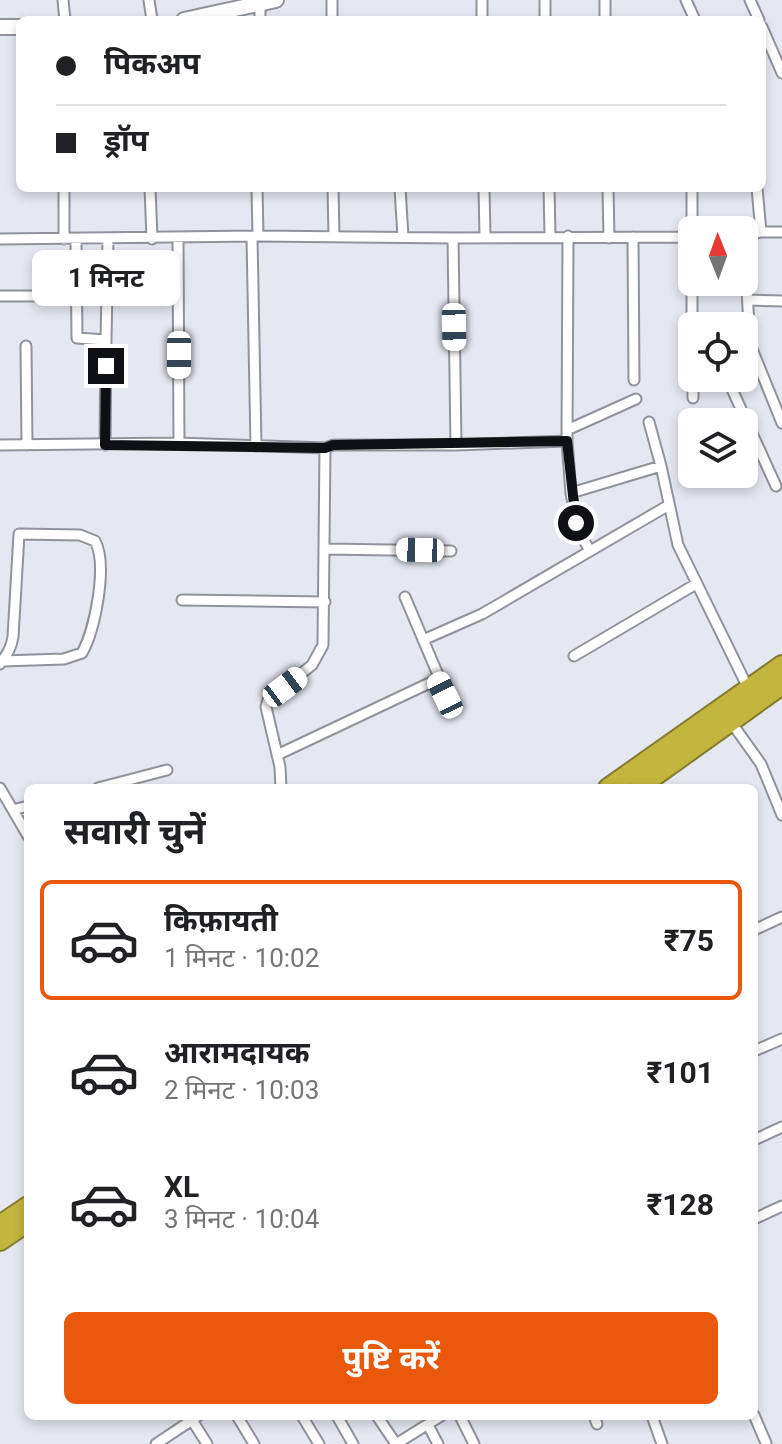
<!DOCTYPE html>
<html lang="hi">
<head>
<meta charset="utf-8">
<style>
  :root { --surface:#fff; --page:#f2f2f2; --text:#202124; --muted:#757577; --line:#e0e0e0; --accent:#ea580c }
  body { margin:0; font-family:Roboto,"Noto Sans Devanagari",sans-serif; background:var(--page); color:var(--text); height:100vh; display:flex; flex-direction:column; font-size:30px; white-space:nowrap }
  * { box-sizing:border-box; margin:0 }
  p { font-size:26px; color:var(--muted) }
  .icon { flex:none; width:44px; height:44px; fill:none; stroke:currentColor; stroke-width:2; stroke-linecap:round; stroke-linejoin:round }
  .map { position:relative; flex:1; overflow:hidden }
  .side { position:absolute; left:24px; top:784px; width:734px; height:636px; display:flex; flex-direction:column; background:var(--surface); border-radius:12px; box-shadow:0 4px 12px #0003 }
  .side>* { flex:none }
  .hud { position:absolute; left:16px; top:16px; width:750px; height:176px; border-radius:12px; box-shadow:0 4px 12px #0003; display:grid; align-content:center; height:176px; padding:0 40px; background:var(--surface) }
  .needle { width:52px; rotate:359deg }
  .buttons { position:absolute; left:678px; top:216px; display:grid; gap:16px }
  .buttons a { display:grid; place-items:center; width:80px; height:80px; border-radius:12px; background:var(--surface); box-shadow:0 4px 12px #0003; font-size:40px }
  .end { position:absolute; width:36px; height:36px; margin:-18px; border:10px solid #0f1013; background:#fff; box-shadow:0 0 0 4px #fff }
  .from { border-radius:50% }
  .bubble { position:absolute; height:56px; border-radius:12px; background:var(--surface); box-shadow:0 4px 12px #0003; font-size:26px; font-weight:700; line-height:56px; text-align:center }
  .car { position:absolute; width:24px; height:48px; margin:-24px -12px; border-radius:10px; box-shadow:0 0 6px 2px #0007; background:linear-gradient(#fff 24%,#345 0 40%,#fff 0 76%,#345 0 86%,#fff 0) }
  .hud b { display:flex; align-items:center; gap:28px; height:76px; font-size:30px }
  .hud b+b { border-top:2px solid var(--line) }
  .hud i { width:20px; height:20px; background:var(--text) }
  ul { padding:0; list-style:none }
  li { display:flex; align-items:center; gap:24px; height:120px; margin:0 16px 12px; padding:0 24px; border:4px solid transparent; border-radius:12px }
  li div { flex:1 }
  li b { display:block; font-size:30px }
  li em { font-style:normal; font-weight:700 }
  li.on { border-color:var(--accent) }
  li>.icon { width:72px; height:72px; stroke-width:1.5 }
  h2 { padding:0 40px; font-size:36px; line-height:96px }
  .cta { display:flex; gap:16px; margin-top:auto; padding:16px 40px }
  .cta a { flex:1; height:92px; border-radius:12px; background:var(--accent); color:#fff; font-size:32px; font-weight:700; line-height:92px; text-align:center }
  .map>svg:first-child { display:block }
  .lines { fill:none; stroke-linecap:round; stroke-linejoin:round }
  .street-casing { stroke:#90939b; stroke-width:13 }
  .secondary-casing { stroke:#90939b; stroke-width:18 }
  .highway-casing { stroke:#847c2f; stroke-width:22 }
  .street { stroke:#fff; stroke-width:9 }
  .secondary { stroke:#fff; stroke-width:14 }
  .highway { stroke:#c3b63e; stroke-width:18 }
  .route { stroke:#0f1013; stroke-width:10 }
</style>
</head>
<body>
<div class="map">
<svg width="782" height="1444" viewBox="0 0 782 1444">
  <rect width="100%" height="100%" fill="#e5e8f1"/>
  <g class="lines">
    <defs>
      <path id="street" d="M63,0l2,20
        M149,0l3,20
        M332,0v20
        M482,0v20
        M545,0v20
        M605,0v20
        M686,0l9,20
        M750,0l9,20
        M260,20v-14
        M762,27l20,46
        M64,188v51
        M150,188l2,51
        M257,188l1,48 195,2 3,207 111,-4 4,52 90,-27 17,79 71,145
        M333,188l1,49
        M400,188l3,49
        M484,188l1,48
        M549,188l1,47
        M608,188l1,50
        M692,188v138
        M761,232h21
        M744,236l6,108 32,79
        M745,236l16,-4 -4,-44
        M252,237l4,209
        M633,237l1,143
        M178,238l1,205
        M453,238l239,-1
        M0,239l258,-3
        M76,240l1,98 29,2 2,-101
        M0,296h76
        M748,300l34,1
        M26,346l1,99
        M744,371l13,-6
        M693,378v20
        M731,378v9l45,99
        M649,422l12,44
        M567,430l69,-31
        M567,441l1,-205
        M0,445l179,-2 146,5
        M105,445l1,-105
        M571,493l7,37 11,19
        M327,549l124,2
        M405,597l48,113
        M182,600l143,2
        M423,640l59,-26 187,-109
        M574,656l122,-72
        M0,662l2,-1 62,-2 18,-6c13,-23 26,-88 13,-112l-15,-6 -61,-1 -6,103c-2,12 -6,17 -13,27
        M731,722l30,42 21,51
        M277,755l161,-76
        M0,788l28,48
        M98,788l69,-18
        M281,788l-1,-21 -14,-60 2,-7 44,-35 11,-20 2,-197 8,-3h123
        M13,810l15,-4
        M754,930l28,-13
        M754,1051l28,-12
        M754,1140l28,-13
        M754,1219l28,-13
        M754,1415l12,28
        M237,1416l17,28
        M302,1416l17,28
        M337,1416l16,28
        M377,1416l19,28
        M460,1416l14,28
        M594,1416l3,8
        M652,1416l10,28
        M192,1420l15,24
        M428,1425l10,19
        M156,1444l42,-28
        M396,1444l45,-28"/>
      <path id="secondary" d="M184,20l92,-20
        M0,27h20"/>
      <path id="highway" d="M608,788l174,-123
        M638,788l144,-103
        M0,1225l28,-19
        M0,1241l28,-19"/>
    </defs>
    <use href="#street" class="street-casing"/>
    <use href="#secondary" class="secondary-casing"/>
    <use href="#highway" class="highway-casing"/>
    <use href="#street" class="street"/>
    <use href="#secondary" class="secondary"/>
    <use href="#highway" class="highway"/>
  </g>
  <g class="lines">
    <path class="route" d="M106,366l-1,79 220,3 8,-3 234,-4 9,82"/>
  </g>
</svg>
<div class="buttons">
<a><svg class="needle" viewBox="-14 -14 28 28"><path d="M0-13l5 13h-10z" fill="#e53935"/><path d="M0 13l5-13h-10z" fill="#757577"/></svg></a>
<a><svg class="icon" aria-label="locate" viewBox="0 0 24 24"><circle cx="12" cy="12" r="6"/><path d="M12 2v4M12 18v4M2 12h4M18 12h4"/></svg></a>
<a><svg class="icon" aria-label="layers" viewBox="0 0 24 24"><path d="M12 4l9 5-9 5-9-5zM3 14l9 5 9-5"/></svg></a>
</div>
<i class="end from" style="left:576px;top:523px"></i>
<i class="end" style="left:106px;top:366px"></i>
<div class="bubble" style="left:32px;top:250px;width:148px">1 मिनट</div>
<i class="car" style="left:454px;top:327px;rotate:179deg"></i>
<i class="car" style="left:179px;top:355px;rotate:180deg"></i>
<i class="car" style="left:420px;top:550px;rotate:271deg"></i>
<i class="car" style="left:285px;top:687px;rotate:53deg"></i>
<i class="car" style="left:445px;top:695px;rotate:334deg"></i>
<div class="hud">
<b><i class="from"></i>पिकअप</b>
<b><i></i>ड्रॉप</b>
</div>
<section class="side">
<h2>सवारी चुनें</h2>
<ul>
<li class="on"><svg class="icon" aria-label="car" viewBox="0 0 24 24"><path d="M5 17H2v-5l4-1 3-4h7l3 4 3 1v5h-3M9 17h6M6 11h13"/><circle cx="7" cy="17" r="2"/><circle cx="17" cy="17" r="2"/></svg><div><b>किफ़ायती</b><p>1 मिनट · 10:02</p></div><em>₹75</em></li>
<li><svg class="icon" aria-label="car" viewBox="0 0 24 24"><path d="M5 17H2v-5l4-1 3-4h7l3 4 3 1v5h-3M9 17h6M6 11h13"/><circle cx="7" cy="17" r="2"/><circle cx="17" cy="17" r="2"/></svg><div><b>आरामदायक</b><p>2 मिनट · 10:03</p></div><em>₹101</em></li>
<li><svg class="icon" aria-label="car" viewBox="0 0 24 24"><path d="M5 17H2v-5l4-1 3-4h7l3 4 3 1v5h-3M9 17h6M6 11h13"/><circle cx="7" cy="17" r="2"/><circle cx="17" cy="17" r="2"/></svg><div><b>XL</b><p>3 मिनट · 10:04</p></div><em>₹128</em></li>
</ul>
<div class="cta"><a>पुष्टि करें</a></div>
</section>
</div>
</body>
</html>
